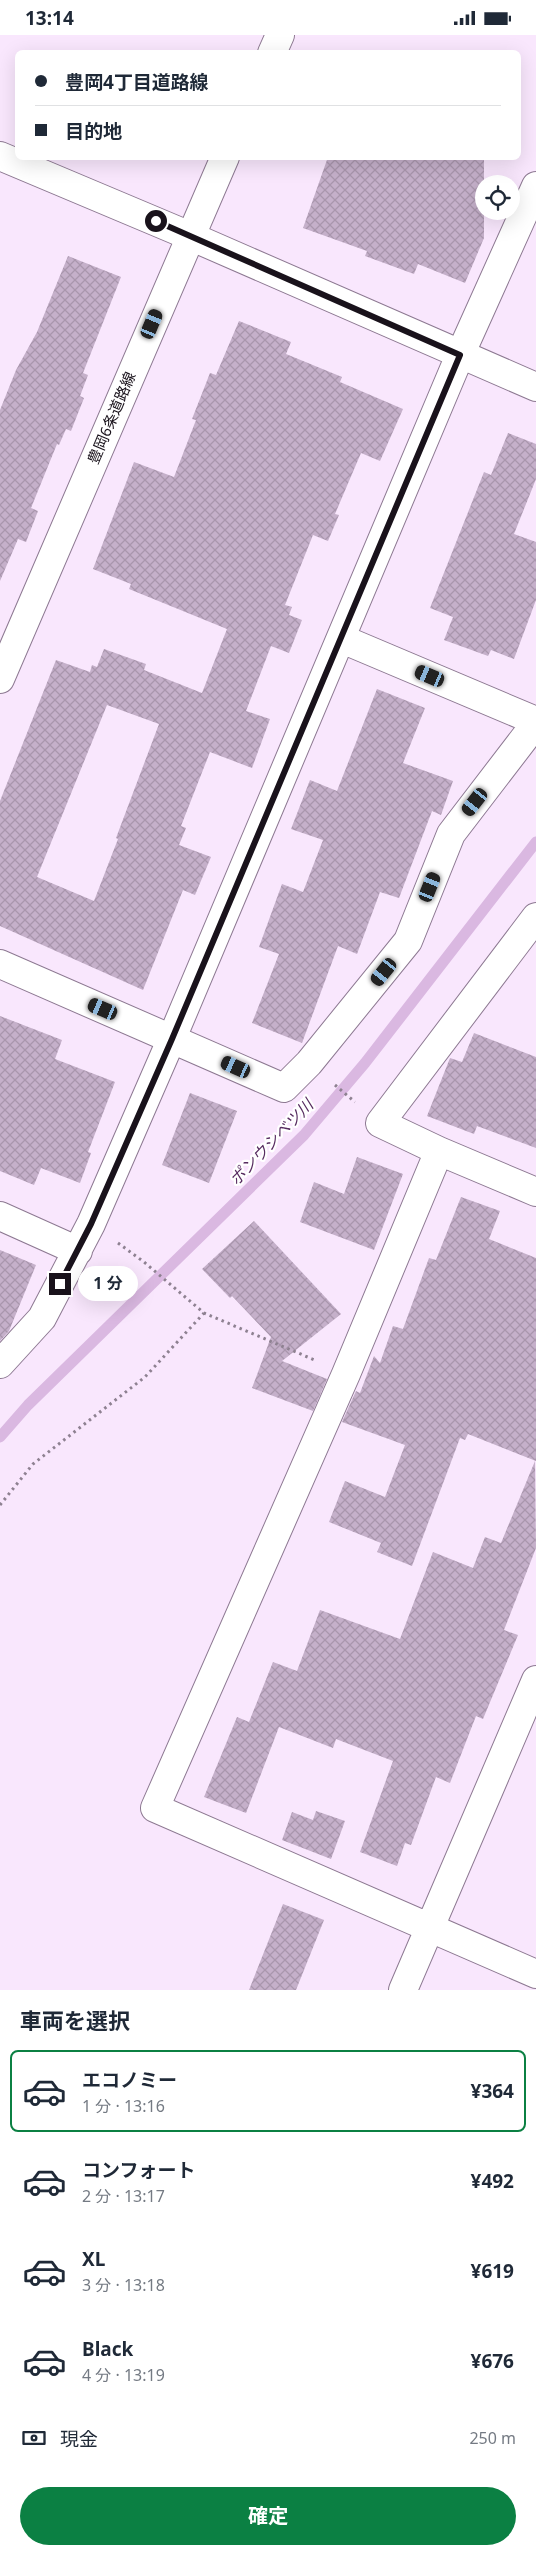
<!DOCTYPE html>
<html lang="ja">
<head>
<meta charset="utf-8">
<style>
  :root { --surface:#fff; --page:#f6f6f7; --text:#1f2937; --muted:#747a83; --line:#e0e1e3; --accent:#0b8043 }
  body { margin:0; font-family:"Noto Sans","Noto Sans JP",sans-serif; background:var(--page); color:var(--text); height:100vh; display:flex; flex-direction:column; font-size:19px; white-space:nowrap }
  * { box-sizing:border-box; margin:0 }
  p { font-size:16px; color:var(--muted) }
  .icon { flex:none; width:28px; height:28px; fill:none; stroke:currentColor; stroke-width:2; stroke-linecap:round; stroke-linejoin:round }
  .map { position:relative; height:1955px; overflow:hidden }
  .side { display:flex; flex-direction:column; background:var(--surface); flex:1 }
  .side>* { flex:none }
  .banner { position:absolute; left:15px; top:15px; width:506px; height:110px; border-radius:8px; box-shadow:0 5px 20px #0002; display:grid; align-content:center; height:110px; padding:0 20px; background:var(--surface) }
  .tools { position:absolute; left:475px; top:140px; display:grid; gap:10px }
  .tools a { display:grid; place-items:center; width:45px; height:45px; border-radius:50%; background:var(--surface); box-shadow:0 5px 20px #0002; font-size:25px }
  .end { position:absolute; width:22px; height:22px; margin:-11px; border:6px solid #19121b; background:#fff; box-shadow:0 0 0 2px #fff }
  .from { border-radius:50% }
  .bubble { position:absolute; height:35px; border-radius:18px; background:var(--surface); box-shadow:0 5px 20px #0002; font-size:16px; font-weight:700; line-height:35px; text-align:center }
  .car { position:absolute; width:15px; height:30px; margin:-15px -8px; border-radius:6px; box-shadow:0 0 4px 1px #0007; background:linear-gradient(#222 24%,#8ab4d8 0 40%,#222 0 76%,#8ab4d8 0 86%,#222 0) }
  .banner b { display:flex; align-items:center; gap:18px; height:48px; font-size:19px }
  .banner b+b { border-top:1px solid var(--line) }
  .banner i { width:12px; height:12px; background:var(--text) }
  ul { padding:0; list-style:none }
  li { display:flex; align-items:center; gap:15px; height:82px; margin:0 10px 8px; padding:0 10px; border:2px solid transparent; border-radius:8px }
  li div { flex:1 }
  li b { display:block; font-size:19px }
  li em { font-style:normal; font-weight:700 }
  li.current { border-color:var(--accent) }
  li>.icon { width:45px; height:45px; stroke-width:1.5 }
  h2 { padding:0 20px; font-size:22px; line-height:60px }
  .pay { display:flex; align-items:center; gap:12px; height:55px; padding:0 20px; font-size:19px }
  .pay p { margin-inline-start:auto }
  .cta { display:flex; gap:10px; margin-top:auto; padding:10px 20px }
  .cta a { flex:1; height:58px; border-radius:30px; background:var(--accent); color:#fff; font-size:20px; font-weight:700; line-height:58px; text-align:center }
  .status { display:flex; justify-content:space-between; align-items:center; height:35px; padding:0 25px; background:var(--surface); direction:ltr }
  .status svg { height:14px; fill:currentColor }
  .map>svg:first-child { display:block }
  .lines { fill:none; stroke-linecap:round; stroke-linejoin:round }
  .stream { stroke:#dab8e1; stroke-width:11 }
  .building { fill:url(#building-cross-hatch); fill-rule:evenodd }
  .street-casing { stroke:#8d7992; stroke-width:30 }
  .secondary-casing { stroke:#8d7992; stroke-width:30 }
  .path { stroke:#8e8191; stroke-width:3; stroke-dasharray:2.5 4; stroke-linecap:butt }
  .street { stroke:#fff; stroke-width:28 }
  .secondary { stroke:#fff; stroke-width:28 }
  .route { stroke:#19121b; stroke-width:6 }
  .labels { text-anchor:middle; stroke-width:4.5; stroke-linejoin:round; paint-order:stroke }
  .street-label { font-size:15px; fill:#19121b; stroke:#fff }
  .water-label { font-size:16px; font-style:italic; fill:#572c60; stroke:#fff }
</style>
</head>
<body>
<div class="status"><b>13:14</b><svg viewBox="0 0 49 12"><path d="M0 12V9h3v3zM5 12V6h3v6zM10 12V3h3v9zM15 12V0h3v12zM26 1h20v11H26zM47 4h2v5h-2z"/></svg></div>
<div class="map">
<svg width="536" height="1955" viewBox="0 0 536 1955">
  <defs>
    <pattern id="building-cross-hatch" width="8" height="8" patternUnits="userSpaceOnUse" patternTransform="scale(1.25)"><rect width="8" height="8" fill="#c5b0ca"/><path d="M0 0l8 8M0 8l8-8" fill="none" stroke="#a996ad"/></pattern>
  </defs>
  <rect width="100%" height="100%" fill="#f9e7fd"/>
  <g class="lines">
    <path class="stream" d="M0,1402l28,-32 276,-270 61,-72 171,-221"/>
  </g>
  <path class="building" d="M328,122h156v81l-19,45 -47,-19 -4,10 -49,-18 2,-5 -64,-23z
    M68,221l53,21 -38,96 5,2 -8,21 4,2 -13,33 -5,-2 -7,16 -2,-1 -26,64 7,3 -12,31 -8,-3 -18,42v-171l16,-40 21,-38z
    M239,286l52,21 -5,12 56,23 -2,5 63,27 -23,52 -19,-8 -26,61 4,1 -11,26 -15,-6 -28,70 7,2 -3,8 13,5 -13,33 -18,-7 -25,65 24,8 -18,49 -42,-16 -29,74 5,2 -7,17 32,12 -16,38 -12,-5 -40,100 -143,-64v-125l56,-141 34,12 2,-7 5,2 7,-18 42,15 -2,6 58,23 25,-64 -98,-40 2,-5 -38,-15 41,-107 40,15 22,-57 -4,-1 18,-46 6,2zM107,670l52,19 -43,114 2,1 -24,62 -57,-24z
    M508,398l28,11v35l-22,55 22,8v58l-22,59 -23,-9 -3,6 -44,-16 9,-23 -23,-9 54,-136 7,3z
    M377,654l48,19 -22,55 50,18 -12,34 -9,-4 -33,87 -19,-6 -23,62 -19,-8 -36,97 -50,-20 27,-69 -20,-7 23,-63 21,8 20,-52 -32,-11 19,-49 27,11z
    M0,981l62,24 -7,19 60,23 -27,70 3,1 -11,30 -39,-15 -7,17 -34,-14z
    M474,998l62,24v91l-59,-22 -3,8 -47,-18 23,-58 12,4z
    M190,1058l47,18 -28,72 -47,-18z
    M357,1122l46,17 -29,76 -74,-28 14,-40 30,12z
    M461,1162l39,14 -11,28 47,19v203l-68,-27 -3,6 -5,-2 -48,128 -35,-14 4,-9 -52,-21 16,-41 40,16 20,-52 -63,-23 14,-31 4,2 14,-37 6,7 13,-37 10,3 26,-71 7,2z
    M254,1186l87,93 -59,47 45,18 -14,32 -61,-23 19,-51 -39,-41 -2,2 -28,-29z
    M0,1215l36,15 -27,66 -9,10z
    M535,1426l1,87 -32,82 14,5 -35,84 -7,-3 -26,67 -14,-6 -25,68 -6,-2 -8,23 -37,-14 33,-91 -57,-22 -3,9 -54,-21 -33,86 -42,-16 33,-80 12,5 24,-60 24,9 23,-61 80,29 33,-87 40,16 12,-31 16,6z
    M316,1776l29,10 -14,38 -49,-19 10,-28 21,8z
    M283,1869l41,16 -28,70h-47z"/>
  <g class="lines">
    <defs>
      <path id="street" d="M272,18l8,-18
        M342,604l194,82
        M0,644l225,-522
        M536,882l-156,206 59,28 97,41
        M0,929l284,124 25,-25 99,-122 43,-107 85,-111
        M439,1116l-93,223 -191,434 381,166
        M0,1181l78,35
        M0,1329l42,-46 49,-94 81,-186 288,-683 76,-169
        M403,1955l133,-310"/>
      <path id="secondary" d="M0,121l190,80 346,151"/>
    </defs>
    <use href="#street" class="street-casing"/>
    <use href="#secondary" class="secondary-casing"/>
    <path class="path" d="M335,1050l20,17
      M118,1208l26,19 60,51 113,48
      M0,1470l33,-41 112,-87 59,-64"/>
    <use href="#street" class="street"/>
    <use href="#secondary" class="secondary"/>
  </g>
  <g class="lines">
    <path class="route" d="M60,1249l31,-60 81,-185 288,-684 -304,-134"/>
  </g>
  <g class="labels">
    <g class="street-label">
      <text transform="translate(112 383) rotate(-67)" y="5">豊岡6条道路線</text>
    </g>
    <g class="water-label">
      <text transform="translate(271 1107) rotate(-46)" y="6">ポンウシベツ川</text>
    </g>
  </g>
</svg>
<div class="tools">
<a><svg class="icon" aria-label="locate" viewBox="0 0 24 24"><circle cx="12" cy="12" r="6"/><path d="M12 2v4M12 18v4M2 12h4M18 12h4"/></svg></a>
</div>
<i class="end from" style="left:156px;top:186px"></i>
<i class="end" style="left:60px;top:1249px"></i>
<div class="bubble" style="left:78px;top:1231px;width:60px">1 分</div>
<i class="car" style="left:152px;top:289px;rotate:23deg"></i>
<i class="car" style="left:430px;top:641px;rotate:293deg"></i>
<i class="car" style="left:475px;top:767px;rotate:218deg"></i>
<i class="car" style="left:430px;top:852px;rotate:22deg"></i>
<i class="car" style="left:384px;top:937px;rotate:219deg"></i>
<i class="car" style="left:103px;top:974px;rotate:293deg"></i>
<i class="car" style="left:236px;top:1032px;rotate:294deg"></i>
<div class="banner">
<b><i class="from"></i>豊岡4丁目道路線</b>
<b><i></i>目的地</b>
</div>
</div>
<section class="side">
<h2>車両を選択</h2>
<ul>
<li class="current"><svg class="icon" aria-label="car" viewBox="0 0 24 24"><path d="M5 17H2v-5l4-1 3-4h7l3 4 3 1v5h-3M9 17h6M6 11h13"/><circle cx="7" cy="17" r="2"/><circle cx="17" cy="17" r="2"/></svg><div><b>エコノミー</b><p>1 分 · 13:16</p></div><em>¥364</em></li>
<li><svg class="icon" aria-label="car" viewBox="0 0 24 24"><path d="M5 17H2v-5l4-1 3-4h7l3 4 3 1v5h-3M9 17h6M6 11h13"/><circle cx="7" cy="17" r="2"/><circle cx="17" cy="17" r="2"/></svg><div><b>コンフォート</b><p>2 分 · 13:17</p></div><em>¥492</em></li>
<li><svg class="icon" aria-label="car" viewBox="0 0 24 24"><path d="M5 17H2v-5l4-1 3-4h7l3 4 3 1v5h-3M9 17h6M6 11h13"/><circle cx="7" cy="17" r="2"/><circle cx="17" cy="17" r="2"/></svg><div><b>XL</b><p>3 分 · 13:18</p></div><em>¥619</em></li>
<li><svg class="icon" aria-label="car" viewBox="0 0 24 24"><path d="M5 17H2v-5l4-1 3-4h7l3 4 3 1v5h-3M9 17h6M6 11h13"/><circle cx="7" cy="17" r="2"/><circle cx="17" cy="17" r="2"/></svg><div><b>Black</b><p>4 分 · 13:19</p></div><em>¥676</em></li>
</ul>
<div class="pay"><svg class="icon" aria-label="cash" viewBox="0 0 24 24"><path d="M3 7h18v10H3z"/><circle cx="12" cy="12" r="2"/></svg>現金<p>250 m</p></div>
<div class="cta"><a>確定</a></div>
</section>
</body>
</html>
